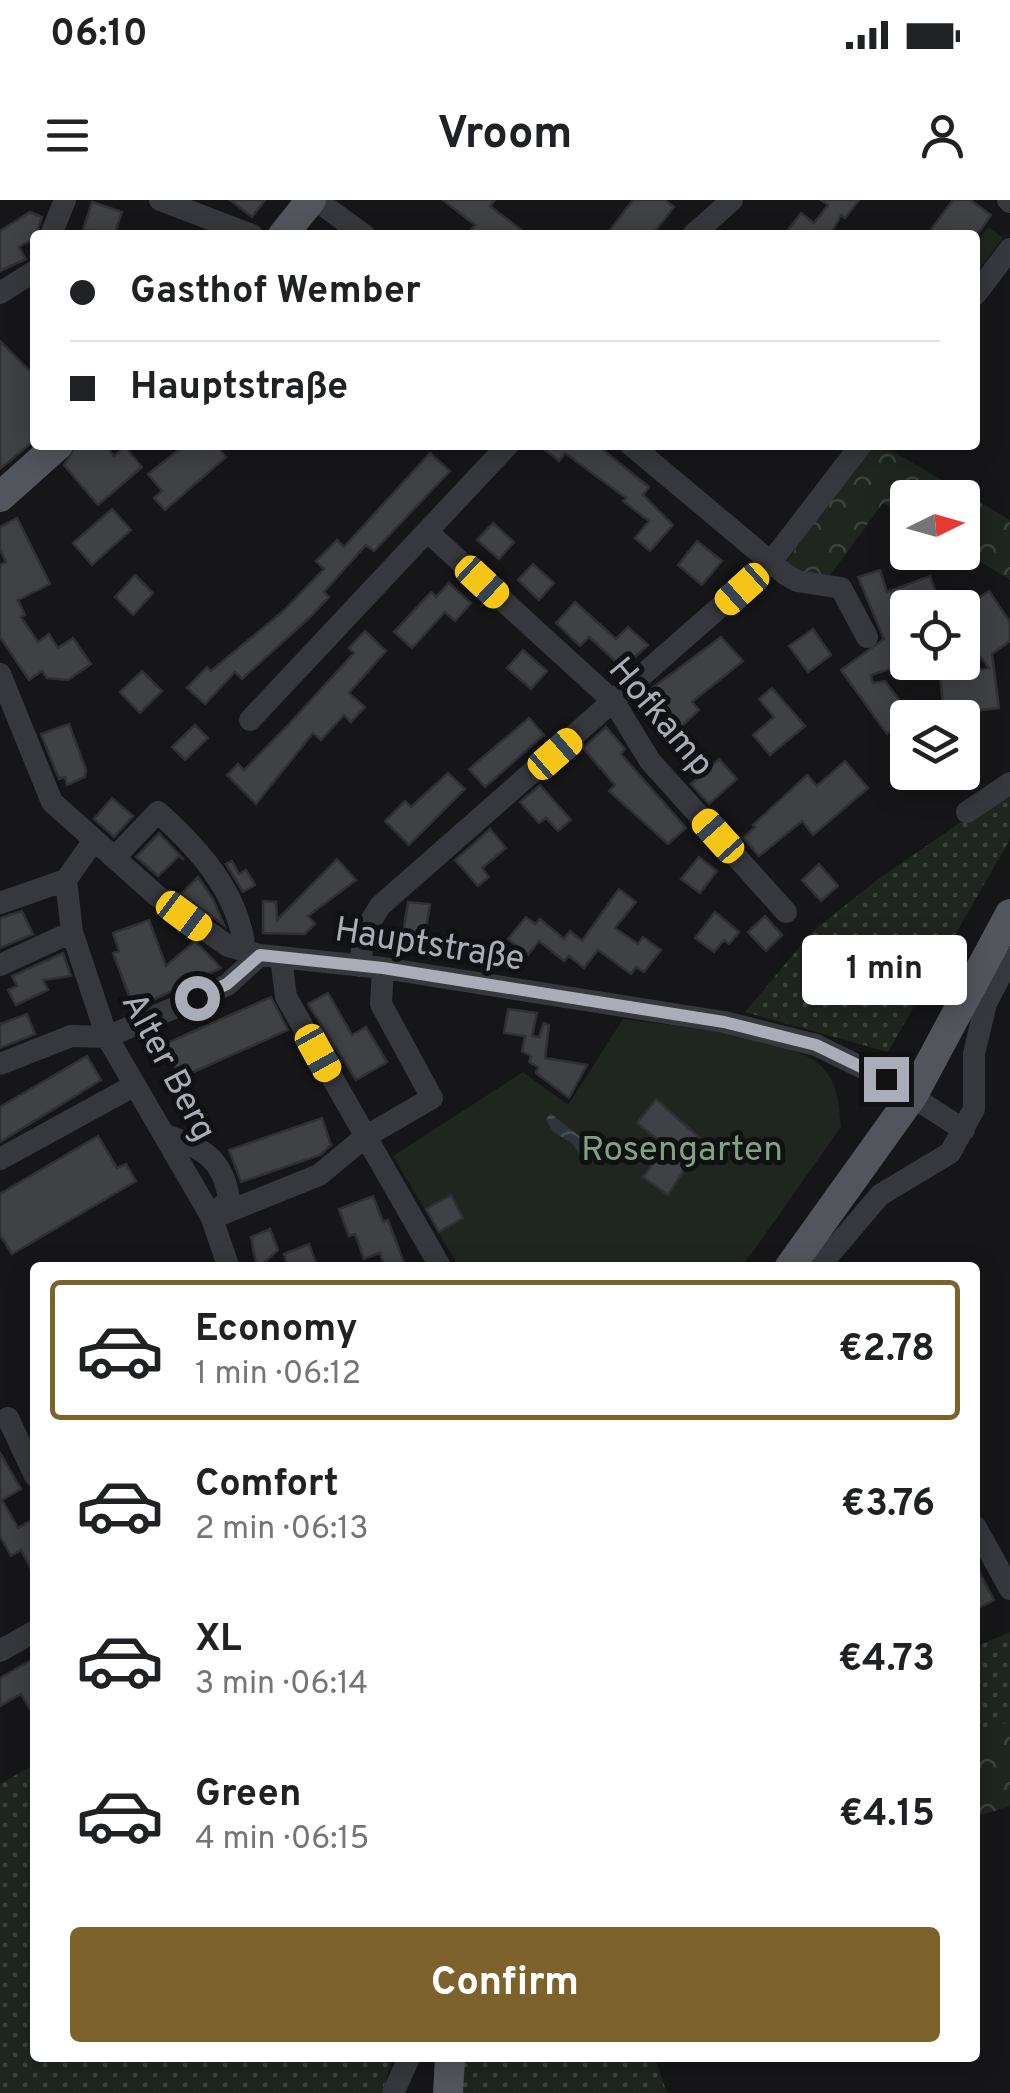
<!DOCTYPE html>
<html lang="en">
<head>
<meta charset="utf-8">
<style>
  :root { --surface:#fff; --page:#f6f6f6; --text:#202124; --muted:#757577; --line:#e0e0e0; --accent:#7e622b }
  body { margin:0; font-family:Overpass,sans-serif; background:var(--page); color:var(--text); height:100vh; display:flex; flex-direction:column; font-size:38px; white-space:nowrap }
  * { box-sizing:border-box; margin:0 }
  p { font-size:32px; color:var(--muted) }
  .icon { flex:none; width:55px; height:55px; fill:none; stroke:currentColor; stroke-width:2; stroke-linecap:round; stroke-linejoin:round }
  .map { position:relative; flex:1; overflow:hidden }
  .details { position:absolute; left:30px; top:1062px; width:950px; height:800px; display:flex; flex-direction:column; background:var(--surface); border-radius:10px; box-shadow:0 5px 25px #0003 }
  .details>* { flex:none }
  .hud { position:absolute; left:30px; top:30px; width:950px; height:220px; border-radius:10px; box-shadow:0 5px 25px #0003; display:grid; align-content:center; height:220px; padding:0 40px; background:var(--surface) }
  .needle { width:65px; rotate:85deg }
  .fabs { position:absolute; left:890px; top:280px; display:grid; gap:20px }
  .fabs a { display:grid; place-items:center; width:90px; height:90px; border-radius:10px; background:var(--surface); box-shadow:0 5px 25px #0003; font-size:50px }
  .end { position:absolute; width:45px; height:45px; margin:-22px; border:12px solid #a8adb8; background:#111; box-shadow:0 0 0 5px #111 }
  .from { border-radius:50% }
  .bubble { position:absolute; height:70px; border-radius:10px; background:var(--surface); box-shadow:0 5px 25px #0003; font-size:32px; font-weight:700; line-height:70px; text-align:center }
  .car { position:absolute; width:30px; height:60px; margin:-30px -15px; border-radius:12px; box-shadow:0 0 8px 2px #0007; background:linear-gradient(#f5c518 24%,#345 0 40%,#f5c518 0 76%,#345 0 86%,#f5c518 0) }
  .hud b { display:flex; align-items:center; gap:35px; height:95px; font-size:38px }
  .hud b+b { border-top:2px solid var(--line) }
  .hud i { width:25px; height:25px; background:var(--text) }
  ul { padding:18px 0 0; list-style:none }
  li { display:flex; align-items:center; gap:30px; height:140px; margin:0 20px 15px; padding:0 20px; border:5px solid transparent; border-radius:10px }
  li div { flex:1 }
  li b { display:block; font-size:38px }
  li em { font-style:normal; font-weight:700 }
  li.selected { border-color:var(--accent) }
  li>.icon { width:90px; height:90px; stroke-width:1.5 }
  .button { display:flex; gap:20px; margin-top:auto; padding:20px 40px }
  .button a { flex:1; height:115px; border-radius:10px; background:var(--accent); color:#fff; font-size:40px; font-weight:700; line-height:115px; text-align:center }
  .status { display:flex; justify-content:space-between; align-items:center; height:70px; padding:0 50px; background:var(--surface); direction:ltr }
  .status svg { height:28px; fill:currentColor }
  header { display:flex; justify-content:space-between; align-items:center; height:130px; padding:0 40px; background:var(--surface); font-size:45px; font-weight:700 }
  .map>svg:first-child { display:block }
  .grass { fill:url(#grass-dots) }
  .forest { fill:url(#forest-crowns) }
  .garden { fill:#1e261f }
  .water { fill:url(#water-waves) }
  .building { fill:#404145; stroke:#303034; stroke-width:2.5 }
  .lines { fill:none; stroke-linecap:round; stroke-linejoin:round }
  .minor { stroke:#37383d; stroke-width:22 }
  .major { stroke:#53555c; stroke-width:30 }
  .route { stroke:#a8adb8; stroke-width:12 }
  .labels { text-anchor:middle; stroke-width:10; stroke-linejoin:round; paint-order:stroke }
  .street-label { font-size:35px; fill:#a8adb8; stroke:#111113 }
  .park-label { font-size:35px; fill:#7fa381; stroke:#111113 }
</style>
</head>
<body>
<div class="status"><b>06:10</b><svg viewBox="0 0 49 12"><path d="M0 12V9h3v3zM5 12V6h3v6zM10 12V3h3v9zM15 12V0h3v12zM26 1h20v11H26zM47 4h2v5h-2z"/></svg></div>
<header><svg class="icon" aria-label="menu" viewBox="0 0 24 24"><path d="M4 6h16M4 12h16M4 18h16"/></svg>Vroom<svg class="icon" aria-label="person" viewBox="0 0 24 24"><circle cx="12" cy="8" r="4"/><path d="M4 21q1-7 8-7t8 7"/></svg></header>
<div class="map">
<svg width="1010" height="1893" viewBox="0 0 1010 1893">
  <defs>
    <pattern id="grass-dots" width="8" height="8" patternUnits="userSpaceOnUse" patternTransform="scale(2.5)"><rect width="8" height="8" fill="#1e261f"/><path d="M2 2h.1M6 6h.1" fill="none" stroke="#3c433d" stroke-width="1.8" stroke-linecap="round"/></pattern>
    <pattern id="forest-crowns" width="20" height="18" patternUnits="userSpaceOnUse" patternTransform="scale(2.5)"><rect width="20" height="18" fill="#1e261f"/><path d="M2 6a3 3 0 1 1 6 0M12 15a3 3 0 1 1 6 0" fill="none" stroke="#3c433d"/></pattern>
    <pattern id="water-waves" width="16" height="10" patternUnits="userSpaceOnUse" patternTransform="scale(2.5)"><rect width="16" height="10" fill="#2c353c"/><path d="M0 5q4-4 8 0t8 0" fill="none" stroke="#485056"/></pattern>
  </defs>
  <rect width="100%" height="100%" fill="#161618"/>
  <path class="grass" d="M1010,588v51l-122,213 -143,-40 67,-80 65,-52z
    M1010,1432v90l-35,11v-86z
    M35,1564v294h358l-11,35h-382v-309z
    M463,1858h192l12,35h-204z"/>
  <path class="forest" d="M866,245h16l128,75v60l-47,-29 -1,-53h-54l-1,20 -24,-15 -68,93 -32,-29z
    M1010,1522v84l-35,11v-84z"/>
  <path class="garden" d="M989,27l14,11 -28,37v-32z
    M623,819c43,6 175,18 201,50 14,17 15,37 17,58l-99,140h-283l-66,-111 130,-84 45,33z"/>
  <path class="water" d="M550,913l47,37 -3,11 -8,3 -14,-21 -19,-11 -7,-12z"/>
  <path class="building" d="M230,0h35l-13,17z
    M443,0h52l-5,6 38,29h-61l8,-10z
    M633,0h32l9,7 -22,28h-46z
    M821,0h38l-14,18 -4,-3 -11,20h-46l17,-22 13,10 14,-18z
    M953,0h17l21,15 -14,20h-50z
    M92,2l30,10 -8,23 -31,-5z
    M30,12l12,5 -7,21 -16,9 7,12 -26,12v-40z
    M0,141l35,35v64l-35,29z
    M76,245h29l9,11 11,-9 17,20 -44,38 -34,-40z
    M185,245h31l10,12 -61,53 -11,-12 8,-7 -14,-17z
    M539,245h58l52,42 -6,8 30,30 -23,26 -15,-13 14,-17 -26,-20 3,-3 -61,-45 -6,8z
    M430,253l20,18 -76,80 -8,-6 -42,47 5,5 -20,21 -67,61 -7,-7 -30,32 -18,-16 20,-21 4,4 71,-59 42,-43 -8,-8 21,-21 7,7z
    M112,309l19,21 -39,35 -19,-22z
    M17,318l33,66 -32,16 7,15 -4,2 17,25 11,-8 9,14 15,-10 18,26 -23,16 -21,-2 -5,-7 -13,9 -29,-43v-72l6,-3 -6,-13v-22z
    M493,323l21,19 -15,17 -22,-19z
    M697,341l25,20 -20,24 -24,-20z
    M533,364l21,19 -15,17 -21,-20z
    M880,370l7,22 43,-16 11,32h-33v55l-37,12 2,8 12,-2 26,35 -24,18 -46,-64 43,-31 -26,-62z
    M135,375l18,18 -20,22 -18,-18z
    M449,383l22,20 -16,18 -10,-9 -33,36 -18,-16 37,-40 5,5z
    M989,391l21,31v19l-18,13 7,54 -55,7 -4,-40 49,-7 -27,-36v-22z
    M575,402l41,37 12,-12 20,18 -25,23 -34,-31 -9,9 -24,-23z
    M813,429l18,26 -23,17 -19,-26z
    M365,431l21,20 -37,42 16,14 -14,15 -7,-7 -23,25 -8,-7 -57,71 -29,-29 11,-11 6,6 45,-46 65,-71 -5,-5z
    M721,437l22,24 -51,41 7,8 -18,17 -17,-20 -9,8 -15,-18z
    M523,450l24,21 -16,18 -24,-21z
    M142,471l20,20 -22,22 -20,-21z
    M772,488l33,38 -35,29 -17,-20 21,-18 -15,-18z
    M529,518l15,17 -59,52 -16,-18z
    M69,524l17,46 -1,7 -18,8 -2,-8 -6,2 -18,-45z
    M195,525l13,13 -23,22 -13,-13z
    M606,527l19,22 -4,5 65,74 -18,16 -59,-53 6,-6 -32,-37z
    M719,559l18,20 -28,25 -18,-20z
    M845,561l23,27 -55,47 -11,-14 -43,35 -16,-18 12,-11 -2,-2 54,-50 10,11z
    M448,573l17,16 -56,56 -24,-24 20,-20 6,6z
    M540,585l31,35 -13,11 -12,-13 -7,5 -19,-21z
    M112,598l21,18 -19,21 -20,-18z
    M490,629l16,19 -24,20 7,9 -11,9 -23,-26z
    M159,633l25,27 -5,-4 -21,20 -22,-19z
    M699,657l18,14 -17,22 -19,-14z
    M337,659l19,21 -48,36 7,8 -10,10 -42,-1v-32l13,1 1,18z
    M232,661l7,13 7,-4 9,15 -12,7 -17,-28z
    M819,664l19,22 -17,15 -19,-21z
    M198,677l15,22 11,26 -43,-31z
    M619,689l17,13 -21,26 23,16 5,-7 18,13 -17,22 -8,-5 -5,7 -33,-24 -14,18 -15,-12 -5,5 -25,-20 -11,14 -20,-16 18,-22 9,7 5,-5 24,20 6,-8 12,10z
    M408,702l22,2 -6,38 -22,-3z
    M22,711l11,23 -33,14v-30z
    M715,712l24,20 -10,12 -5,-4 -10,12 -19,-14z
    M765,716l17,19 -16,16 -18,-19z
    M149,720l17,46 29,-25 26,27 -87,41 -21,-56 6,-2 -6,-18z
    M63,753l8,23 -28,4 5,10 -32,15 -8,-15 9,-4 -5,-10z
    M328,793l24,42 14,-8 21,35 -31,18 -48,-76z
    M271,797l17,33 -108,48 -15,-34z
    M508,809l29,4 -5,23 7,1 5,-14 5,2 -4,33 42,7 -18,33 -33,-25 2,-6 -9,-5 2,-6 -9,-5 3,-15 -21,-3z
    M27,814l8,20 -35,14v-24z
    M87,856l14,24 -101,62v-35z
    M656,899l47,42 -35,54 -25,-18 16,-21 -9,-7 7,-10 -20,-16z
    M322,918l9,27 -11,10 -79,27 -12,-32z
    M98,936l19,32 9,-4 10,17 -124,73 -12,-19v-41z
    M451,995l12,23 -24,14 -13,-23z
    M373,996l10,26 5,-2 18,48h-21l-5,-15 -16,6 -9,-25 -6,2 -10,-27z
    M270,1029l8,21 -17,16 -5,-3 -5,-26z
    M309,1044l9,24h-29l-5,-14z
    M0,1253l21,36 -19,11 16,28 12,-7 5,9v47l-14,-27 -10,6 -11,-20z
    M975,1364l19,36 -19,10z
    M30,1461h5v57l-14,-24 -21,12v-28z"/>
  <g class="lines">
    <path class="minor" d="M160,0l92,35
      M316,0l48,35
      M1008,0l2,2
      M51,35l14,-35
      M693,35l39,-35
      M0,93l35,-22
      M975,95l35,-46
      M631,245l154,129 12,7 44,7 26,49
      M429,333l185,169 36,59 136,151
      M0,474l52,128 104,93 72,51 32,9 123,13 341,54 92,23 69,34 79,51
      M250,520l258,-275
      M967,612l43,-29
      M94,640l-28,40 6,52 35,105 104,179 18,52
      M115,657l43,-45c41,37 82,82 87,140
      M0,703l66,-23
      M281,757l5,40 155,271
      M0,765l72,-33
      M360,766l4,-34 16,-26 391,-344 90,-117
      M0,864l71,-28 36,1 120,-52 33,-30
      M165,935c37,12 59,24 64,65l-16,14
      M0,959l135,-74
      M212,1018l107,-43 46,-38 67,-39 -51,-94 2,-36
      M818,1068l62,-73 70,-42 24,-44v-55l12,-51 24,-45
      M8,1218l27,58
      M975,1326l35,63
      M0,1451l35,-20
      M393,1893l16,-35"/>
    <path class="major" d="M283,35l28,-35
      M0,297l58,-52
      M789,1068l124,-173 97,-181
      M448,1893l2,-35"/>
  </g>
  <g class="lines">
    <path class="route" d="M197,798l30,-14 33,-29 123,13 341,54 92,23 70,34"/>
  </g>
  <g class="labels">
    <g class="street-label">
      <text transform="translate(662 516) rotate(50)" y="12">Hofkamp</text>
      <text transform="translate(430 743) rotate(9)" y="12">Hauptstraße</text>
      <text transform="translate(170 866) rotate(62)" y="12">Alter Berg</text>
    </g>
    <g class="park-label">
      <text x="682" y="960">Rosengarten</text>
    </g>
  </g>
</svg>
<div class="fabs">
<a><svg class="needle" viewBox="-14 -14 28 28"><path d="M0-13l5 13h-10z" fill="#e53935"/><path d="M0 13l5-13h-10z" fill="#757577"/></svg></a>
<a><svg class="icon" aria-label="locate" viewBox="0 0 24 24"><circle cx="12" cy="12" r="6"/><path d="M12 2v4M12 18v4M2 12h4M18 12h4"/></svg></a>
<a><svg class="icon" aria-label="layers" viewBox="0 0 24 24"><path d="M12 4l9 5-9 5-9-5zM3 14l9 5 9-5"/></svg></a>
</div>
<i class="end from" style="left:197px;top:798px"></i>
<i class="end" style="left:886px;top:879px"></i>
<div class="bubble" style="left:802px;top:735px;width:165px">1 min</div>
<i class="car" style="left:482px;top:382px;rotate:133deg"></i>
<i class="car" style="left:742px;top:389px;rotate:228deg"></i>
<i class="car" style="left:555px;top:554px;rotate:49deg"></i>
<i class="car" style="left:718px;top:636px;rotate:318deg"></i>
<i class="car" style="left:184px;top:716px;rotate:127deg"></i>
<i class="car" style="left:318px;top:853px;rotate:151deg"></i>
<div class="hud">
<b><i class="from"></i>Gasthof Wember</b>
<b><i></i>Hauptstraße</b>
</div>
<section class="details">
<ul>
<li class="selected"><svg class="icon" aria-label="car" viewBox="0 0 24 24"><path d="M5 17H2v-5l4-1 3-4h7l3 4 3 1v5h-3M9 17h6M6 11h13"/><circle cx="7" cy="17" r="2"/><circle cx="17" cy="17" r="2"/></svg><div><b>Economy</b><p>1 min · 06:12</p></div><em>€2.78</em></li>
<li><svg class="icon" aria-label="car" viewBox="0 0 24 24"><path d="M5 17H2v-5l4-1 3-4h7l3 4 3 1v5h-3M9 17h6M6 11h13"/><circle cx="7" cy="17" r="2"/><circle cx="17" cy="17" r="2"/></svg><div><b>Comfort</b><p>2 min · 06:13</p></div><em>€3.76</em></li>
<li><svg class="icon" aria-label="car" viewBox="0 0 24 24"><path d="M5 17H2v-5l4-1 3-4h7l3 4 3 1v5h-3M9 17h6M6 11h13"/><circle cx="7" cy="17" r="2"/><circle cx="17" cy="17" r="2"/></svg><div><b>XL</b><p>3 min · 06:14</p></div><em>€4.73</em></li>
<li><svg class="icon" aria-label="car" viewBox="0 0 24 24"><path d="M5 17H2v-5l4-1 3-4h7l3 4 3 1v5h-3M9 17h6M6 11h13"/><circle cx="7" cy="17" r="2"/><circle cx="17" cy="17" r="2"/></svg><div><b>Green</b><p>4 min · 06:15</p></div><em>€4.15</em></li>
</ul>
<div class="button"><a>Confirm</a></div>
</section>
</div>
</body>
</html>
